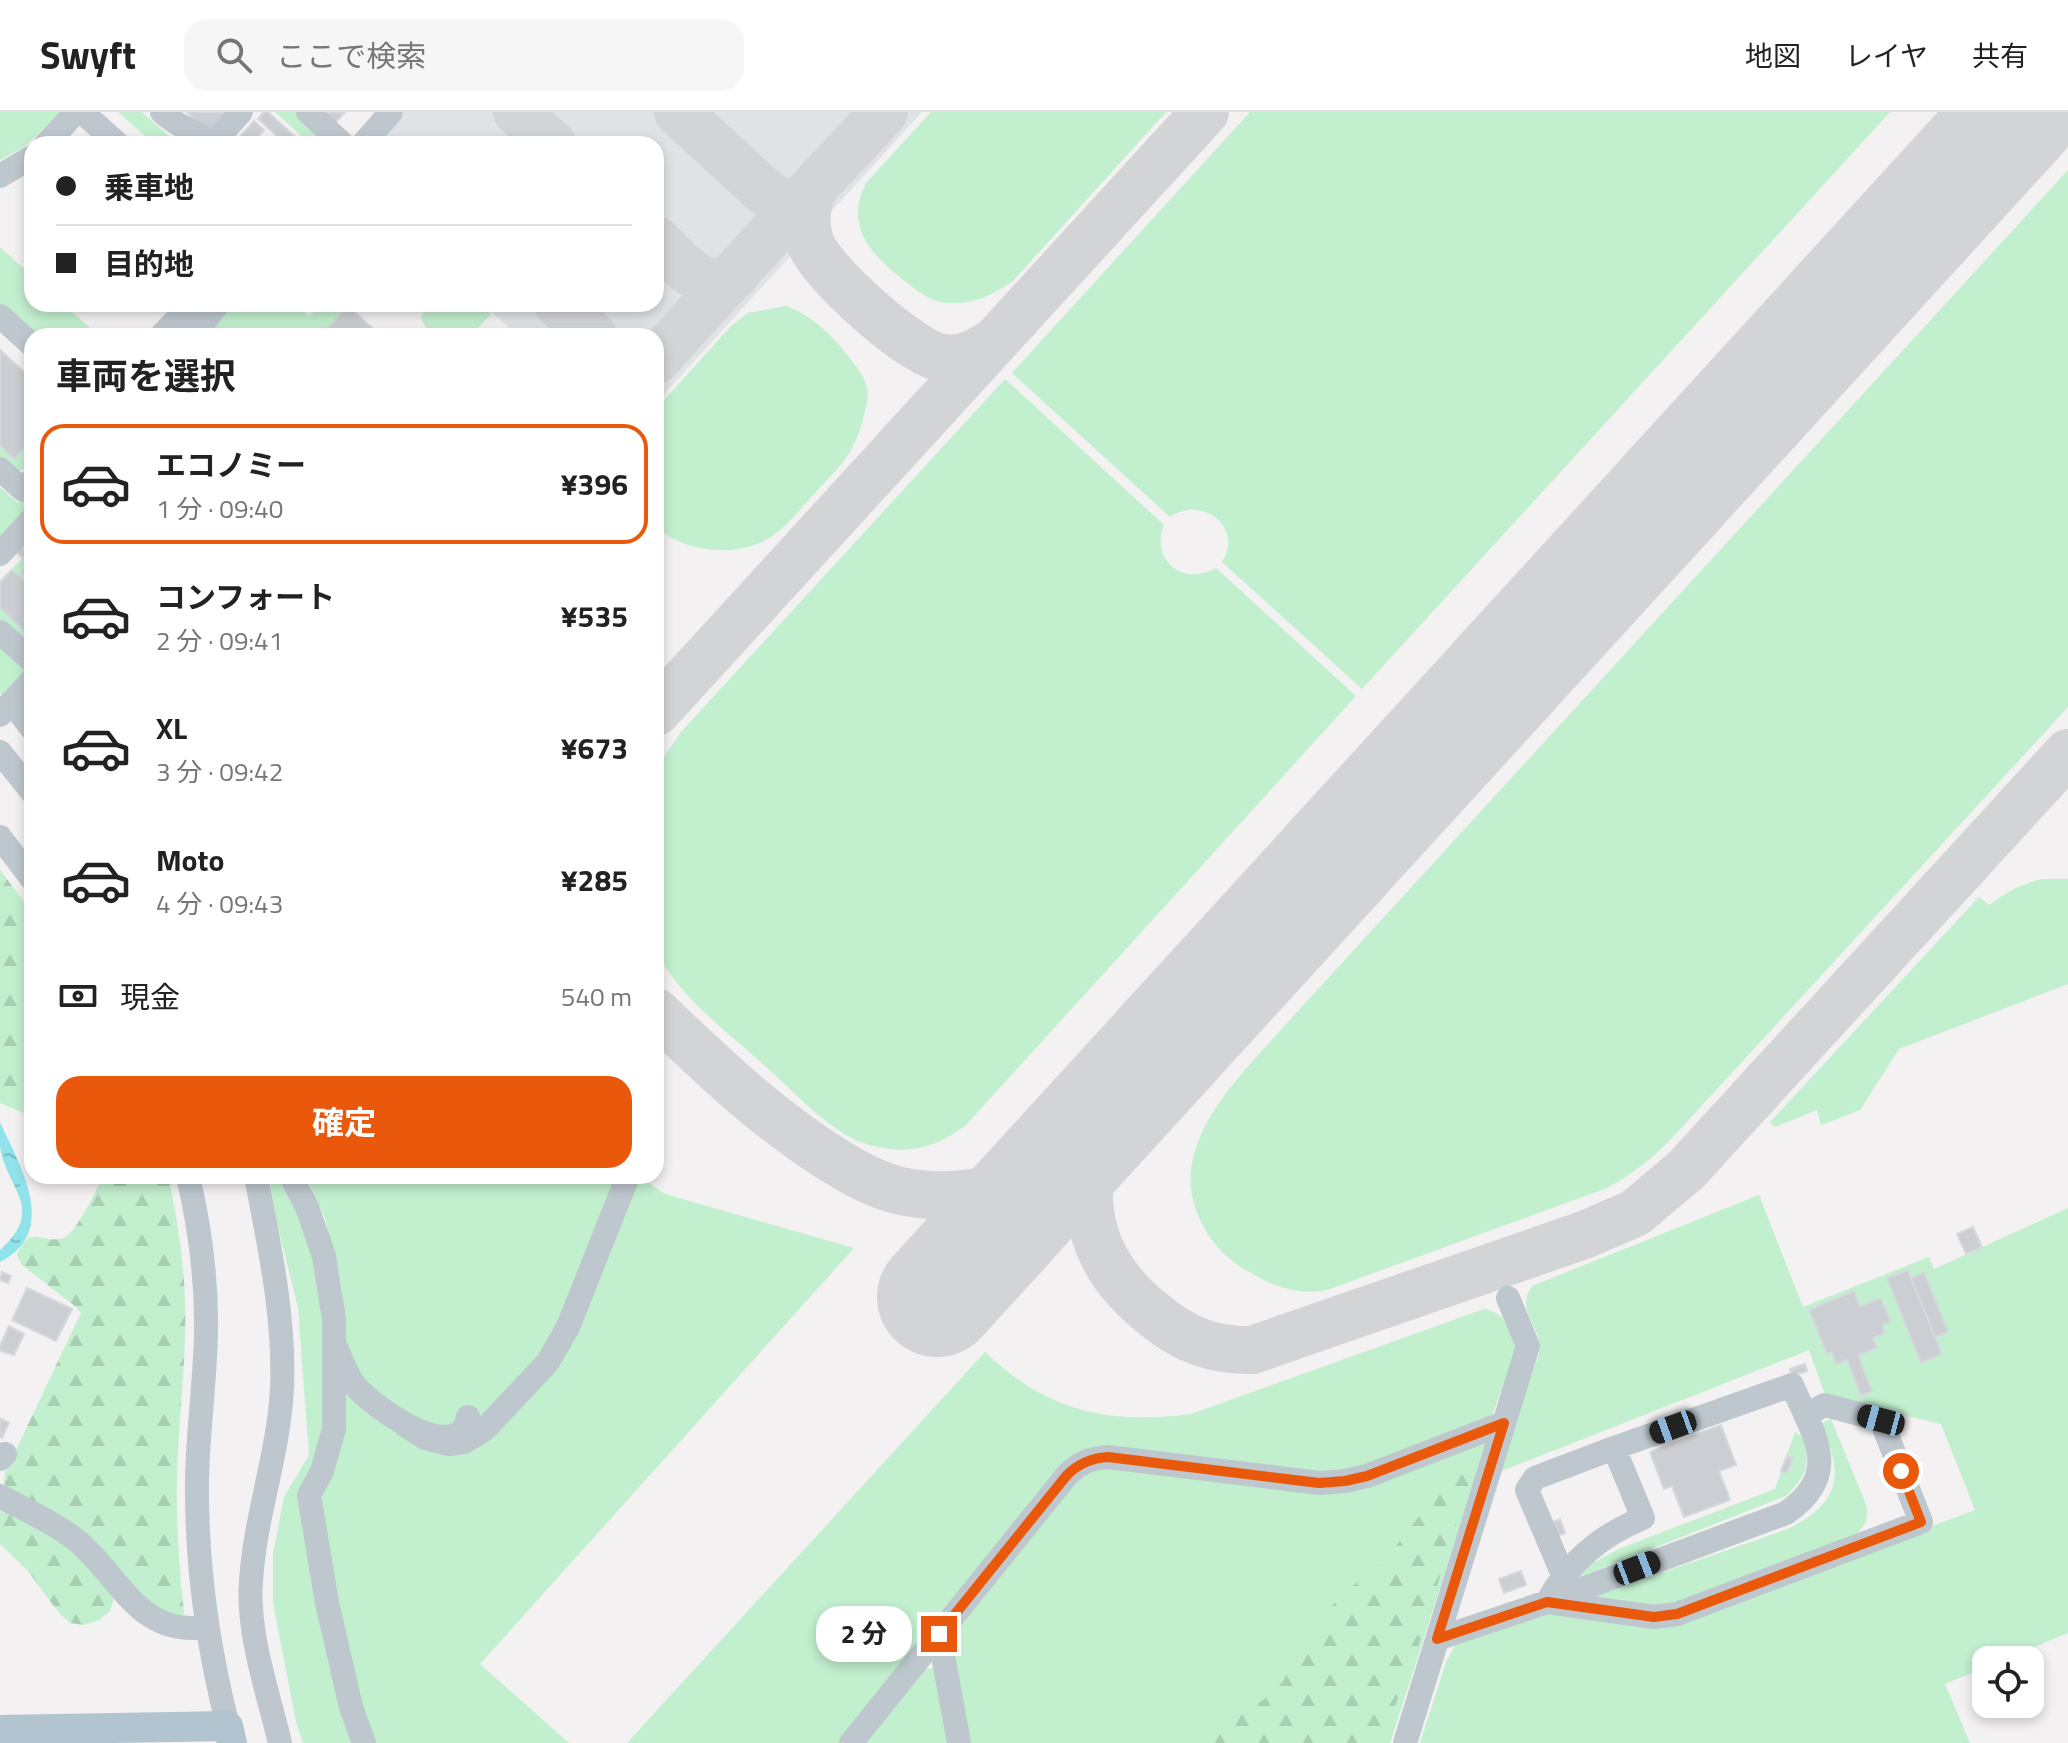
<!DOCTYPE html>
<html lang="ja">
<head>
<meta charset="utf-8">
<style>
  :root { --surface:#fff; --page:#f6f6f6; --text:#222; --muted:#767676; --line:#e0e0e0; --accent:#ea580c }
  body { margin:0; font-family:"Titillium Web","Noto Sans JP",sans-serif; background:var(--page); color:var(--text); height:100vh; display:flex; flex-direction:column; font-size:30px; white-space:nowrap }
  * { box-sizing:border-box; margin:0 }
  p { font-size:26px; color:var(--muted) }
  .icon { flex:none; width:44px; height:44px; fill:none; stroke:currentColor; stroke-width:2; stroke-linecap:round; stroke-linejoin:round }
  .map { position:relative; flex:1; overflow:hidden }
  .details { position:absolute; left:24px; top:216px; width:640px; height:856px; display:flex; flex-direction:column; background:var(--surface); border-radius:24px; box-shadow:0 4px 12px #0003 }
  .details>* { flex:none }
  .top-card { position:absolute; left:24px; top:24px; width:640px; height:176px; border-radius:24px; box-shadow:0 4px 12px #0003; display:grid; align-content:center; height:176px; padding:0 32px; background:var(--surface) }
  .buttons { position:absolute; left:1972px; top:1534px; display:grid; gap:16px }
  .buttons a { display:grid; place-items:center; width:72px; height:72px; border-radius:16px; background:var(--surface); box-shadow:0 4px 12px #0003; font-size:40px }
  .end { position:absolute; width:36px; height:36px; margin:-18px; border:10px solid #ea580c; background:#fff; box-shadow:0 0 0 4px #fff }
  .from { border-radius:50% }
  .bubble { position:absolute; height:56px; border-radius:24px; background:var(--surface); box-shadow:0 4px 12px #0003; font-size:26px; font-weight:700; line-height:56px; text-align:center }
  .car { position:absolute; width:24px; height:48px; margin:-24px -12px; border-radius:10px; box-shadow:0 0 6px 2px #0007; background:linear-gradient(#222 24%,#8ab4d8 0 40%,#222 0 76%,#8ab4d8 0 86%,#222 0) }
  .top-card b { display:flex; align-items:center; gap:28px; height:76px; font-size:30px }
  .top-card b+b { border-top:2px solid var(--line) }
  .top-card i { width:20px; height:20px; background:var(--text) }
  ul { padding:0; list-style:none }
  li { display:flex; align-items:center; gap:24px; height:120px; margin:0 16px 12px; padding:0 16px; border:4px solid transparent; border-radius:24px }
  li div { flex:1 }
  li b { display:block; font-size:30px }
  li em { font-style:normal; font-weight:700 }
  li.current { border-color:var(--accent) }
  li>.icon { width:72px; height:72px; stroke-width:1.5 }
  h2 { padding:0 32px; font-size:36px; line-height:96px }
  .pay { display:flex; align-items:center; gap:20px; height:88px; padding:0 32px; font-size:30px }
  .pay p { margin-inline-start:auto }
  .primary-button { display:flex; gap:16px; margin-top:auto; padding:16px 32px }
  .primary-button a { flex:1; height:92px; border-radius:24px; background:var(--accent); color:#fff; font-size:32px; font-weight:700; line-height:92px; text-align:center }
  header { display:flex; align-items:center; gap:48px; box-sizing:border-box; height:112px; padding:0 40px; background:var(--surface); border-bottom:2px solid var(--line) }
  header strong { font-size:38px }
  nav { display:flex; gap:44px; margin-inline-start:auto; font-size:28px }
  .search { width:560px; height:72px; background:var(--page); display:flex; align-items:center; gap:20px; box-sizing:border-box; padding:0 28px; border-radius:24px; color:var(--muted); font-size:30px }
  .map>svg:first-child { display:block }
  .airport { fill:#e0e3e5 }
  .grass { fill:#c2efce }
  .forest { fill:url(#forest-firs) }
  .water { fill:url(#water-ripples) }
  .lines { fill:none; stroke-linecap:round; stroke-linejoin:round }
  .taxiway { stroke:#d3d4d6; stroke-width:48 }
  .runway { stroke:#d3d4d6; stroke-width:120 }
  .building { fill:#cbcfd3; stroke:#d5d8dc; stroke-width:2 }
  .minor { stroke:#bdc7cd; stroke-width:24 }
  .major { stroke:#b2c4cf; stroke-width:30 }
  .route { stroke:#ea580c; stroke-width:10 }
</style>
</head>
<body>
<header>
<strong>Swyft</strong>
<div class="search"><svg class="icon" aria-label="search" viewBox="0 0 24 24"><circle cx="10" cy="10" r="6"/><path d="M15 15l6 6"/></svg>ここで検索</div>
<nav><a>地図</a><a>レイヤ</a><a>共有</a></nav>
</header>
<div class="map">
<svg width="2068" height="1631" viewBox="0 0 2068 1631">
  <defs>
    <pattern id="forest-firs" width="22" height="20" patternUnits="userSpaceOnUse" patternTransform="scale(2)"><rect width="22" height="20" fill="#c2efce"/><path d="M5 1l3.5 6h-7zM16 11l3.5 6h-7z" fill="#a8cfb3"/></pattern>
    <pattern id="water-ripples" width="26" height="14" patternUnits="userSpaceOnUse" patternTransform="scale(2)"><rect width="26" height="14" fill="#90e3ea"/><path d="M2 4q2-2 4 0t4 0M15 11q2-2 4 0t4 0" fill="none" stroke="#78bbc1"/></pattern>
  </defs>
  <rect width="100%" height="100%" fill="#f3f1f1"/>
  <path class="airport" d="M380,0h542l-266,291v-67h-138l-35,-32h173v-160h-305z"/>
  <path class="grass" d="M0,0h60l-36,35 -24,13z
    M118,0h24l36,32h-24z
    M275,0h23l32,32h-20z
    M931,0h235l-153,169c-20,14 -38,23 -64,22 -17,0 -30,-11 -43,-21 -33,-26 -63,-54 -40,-99z
    M1250,0h640l-528,577 -140,-127c23,-35 -21,-67 -52,-45l-158,-144z
    M2068,58v537l-396,431c-20,21 -40,36 -65,50l-280,102c-33,6 -59,-6 -86,-23 -21,-13 -37,-34 -45,-57 -26,-71 48,-138 91,-187z
    M0,135l32,29v28h31l36,32h-67l-32,-29z
    M233,192h62l13,12 12,-8 -4,-4h30l35,32h-176z
    M426,192h52l13,10 -20,22h-40l-10,-17z
    M786,194c22,8 38,22 54,40 9,12 23,26 27,41 2,8 0,16 -2,24 -9,41 -22,52 -50,82 -15,16 -29,36 -49,47 -35,18 -80,11 -110,-12v-119l75,-83 17,-13z
    M1005,267l159,146c-14,35 19,62 52,43l140,128 -390,429c-29,22 -56,30 -92,21 -9,-2 -20,-6 -28,-11 -30,-18 -54,-45 -80,-68 -38,-35 -86,-69 -110,-116v-182l25,-37z
    M32,327l-1,30 -17,1 -14,-9v-15l14,13z
    M0,375l18,16 14,-15v23l-32,30z
    M32,418v121l-32,-28v-43l22,-21 -9,-9z
    M0,528l26,28c-3,12 -13,23 -26,26z
    M2042,767h26v105l-169,65 -39,61 -39,15 -4,-15 -42,17 -5,-5 209,-225 10,8c17,-13 33,-21 53,-26z
    M269,1064h12l28,64 10,41 6,53 -3,110 -11,30 45,269h-53l-7,-21 -23,-119v-49l11,-57 25,-42 -11,-147 -22,-89z
    M306,1064h332l27,18 189,54 -374,416 89,79h-198l-17,-52 -36,-190 25,-161 -1,-52 -17,-70z
    M1759,1083l44,112 126,-50 5,12 134,-61v425l-65,27h-17v7l-41,17 25,59h-550l26,-81 9,-17 93,-36 135,11 292,-110 -34,-86 -115,-27 -17,-47 -310,122 40,-118c5,-28 -25,-41 -7,-68z
    M1484,1197c21,3 25,19 34,36l-28,76 -137,49 -25,5 -235,-24 -248,292h-218l358,-391c61,59 124,73 206,62z
    M1831,1307l36,88 -1,15 -11,15 -162,63 -51,8 -56,-9 202,-70c53,-27 56,-54 33,-106z
    M1795,1320l8,5c7,29 4,38 -17,59l-209,82 6,-10 38,-20 154,-59z
    M1489,1324l-99,307h-428l-14,-108 130,-165 15,-5 215,26z
    M932,1556l9,4 15,71h-95l62,-73z"/>
  <path class="forest" d="M0,758l32,42v205l-32,-14z
    M102,1064h66c9,42 16,84 17,126 2,59 -7,118 -8,177 -1,44 2,89 7,133l-1,5 -8,5 -168,-131 -3,-9 1,-9 76,-160 -5,-6 -54,-42 -5,-10c14,-34 27,-8 48,-18 12,-6 33,-48 37,-61z
    M1464,1359l7,6 -51,164 -39,102h-184l1,-6 21,-20 23,-11 20,-5 20,-18 30,-55 32,-36 38,-28 70,-90z
    M0,1390l58,32 57,61 -5,16 -11,9 -15,5 -14,-2 -11,-10 -31,-42 -28,-27z"/>
  <path class="water" d="M0,1010c19,42 61,110 0,140v-12c47,-41 6,-62 0,-103 0,-8 0,-17 0,-25z"/>
  <g class="lines">
    <path class="taxiway" d="M517,0l35,32
      M678,0l87,80c16,11 27,15 44,2
      M884,0l-70,75c-8,17 -10,36 -4,55 9,29 103,113 133,116 21,3 34,-6 51,-16
      M656,128c23,21 48,58 79,35
      M558,192l35,32
      M656,248l158,-173
      M656,600l549,-600
      M656,900c51,49 100,96 159,136 22,15 44,29 69,38 34,13 82,11 116,1 23,-6 45,-21 66,-32
      M1121,984c-50,78 -43,158 31,217 31,26 60,38 100,37l332,-115 51,-22 51,-43 382,-417"/>
    <path class="runway" d="M937,1185l1082,-1185"/>
  </g>
  <path class="building" d="M187,0h39l-18,20z
    M264,0h4l35,32h-17l-28,-25z
    M322,0h23l-11,12z
    M254,9l10,9 -13,14h-11l-4,-3z
    M348,194l33,30h-61z
    M0,238l32,29v60l-18,20 -14,-13z
    M20,434l12,11v9l-17,-15z
    M28,453l4,4 -4,8 -6,-6z
    M12,458l20,18v50l-32,-30v-26z
    M1973,1115l9,20 -16,7 -9,-20z
    M1908,1158l34,84 -21,9 -34,-85z
    M2,1160l9,4 -3,7 -8,-3z
    M1924,1160l24,60 -13,5 -24,-59z
    M27,1176l45,21 -16,32 -44,-21z
    M1854,1179l6,16 21,-9 10,24 -9,3 3,8 -12,5 4,10 -19,7 14,36 -11,5 -14,-36 -11,4 -4,-12 -5,2 -18,-44z
    M9,1214l15,8 -10,21 -14,-4v-5z
    M1805,1252l2,7 -15,5 -2,-7z
    M0,1306l9,5 -7,15 -2,-1z
    M1721,1313l15,40 -17,6 11,29 -46,17 -12,-31 -8,3 -14,-37z
    M1787,1344l6,2 -6,15 -6,-2z
    M1560,1407l5,14 -7,3 -5,-14z
    M1521,1459l5,14 -22,8 -5,-14z"/>
  <g class="lines">
    <path class="minor" d="M82,0l36,32
      M162,0c16,15 36,21 56,32
      M308,0l35,32
      M214,30l27,-30
      M46,32l30,-32
      M363,32l28,-32
      M0,64l32,-19
      M0,204l32,29
      M161,224l30,-32
      M193,224l25,-32
      M0,357l23,21 9,-10
      M0,442l32,-35
      M0,520l32,29
      M11,590l21,27
      M0,603l32,-35
      M0,640l32,40
      M0,725l32,42
      M188,1064c12,52 19,104 18,157 -1,49 -8,97 -9,146 -1,84 10,165 31,247
      M256,1064c13,69 29,141 26,212 -3,65 -27,128 -31,193 -4,53 17,111 29,162
      M291,1064l16,31 17,49 10,63v110l-12,42 -13,24 18,108 24,104 13,36
      M337,1237c5,13 10,27 19,38 17,19 85,69 107,42 3,-3 4,-8 5,-12
      M405,1313l20,13 24,6 15,-2 20,-12 64,-68 20,-35 60,-151
      M0,1347l5,-5
      M0,1384c25,14 53,26 75,43 46,37 62,98 132,88
      M1563,1463l-36,-85 8,-12 79,-30
      M939,1522l20,109
      M1437,1527l110,-37 239,-89c58,-40 27,-78 6,-128l-178,63 29,70c-43,18 -73,43 -96,84l107,15 23,-3 244,-92 -40,-102 -56,-15 -20,10
      M851,1631l216,-268c12,-12 24,-17 41,-18l211,26 26,-2 22,-5 137,-53
      M1405,1631l123,-397 -20,-48"/>
    <path class="major" d="M0,1618l228,-4 4,17"/>
  </g>
  <g class="lines">
    <path class="route" d="M939,1522l128,-159c12,-12 25,-17 41,-18l211,26 26,-2 22,-5 137,-53 -67,216 110,-37 107,15 23,-3 244,-92 -20,-51"/>
  </g>
</svg>
<div class="buttons">
<a><svg class="icon" aria-label="locate" viewBox="0 0 24 24"><circle cx="12" cy="12" r="6"/><path d="M12 2v4M12 18v4M2 12h4M18 12h4"/></svg></a>
</div>
<i class="end from" style="left:1901px;top:1359px"></i>
<i class="end" style="left:939px;top:1522px"></i>
<div class="bubble" style="left:816px;top:1494px;width:96px">2 分</div>
<i class="car" style="left:1881px;top:1308px;rotate:285deg"></i>
<i class="car" style="left:1673px;top:1315px;rotate:250deg"></i>
<i class="car" style="left:1637px;top:1456px;rotate:69deg"></i>
<div class="top-card">
<b><i class="from"></i>乗車地</b>
<b><i></i>目的地</b>
</div>
<section class="details">
<h2>車両を選択</h2>
<ul>
<li class="current"><svg class="icon" aria-label="car" viewBox="0 0 24 24"><path d="M5 17H2v-5l4-1 3-4h7l3 4 3 1v5h-3M9 17h6M6 11h13"/><circle cx="7" cy="17" r="2"/><circle cx="17" cy="17" r="2"/></svg><div><b>エコノミー</b><p>1 分 · 09:40</p></div><em>¥396</em></li>
<li><svg class="icon" aria-label="car" viewBox="0 0 24 24"><path d="M5 17H2v-5l4-1 3-4h7l3 4 3 1v5h-3M9 17h6M6 11h13"/><circle cx="7" cy="17" r="2"/><circle cx="17" cy="17" r="2"/></svg><div><b>コンフォート</b><p>2 分 · 09:41</p></div><em>¥535</em></li>
<li><svg class="icon" aria-label="car" viewBox="0 0 24 24"><path d="M5 17H2v-5l4-1 3-4h7l3 4 3 1v5h-3M9 17h6M6 11h13"/><circle cx="7" cy="17" r="2"/><circle cx="17" cy="17" r="2"/></svg><div><b>XL</b><p>3 分 · 09:42</p></div><em>¥673</em></li>
<li><svg class="icon" aria-label="car" viewBox="0 0 24 24"><path d="M5 17H2v-5l4-1 3-4h7l3 4 3 1v5h-3M9 17h6M6 11h13"/><circle cx="7" cy="17" r="2"/><circle cx="17" cy="17" r="2"/></svg><div><b>Moto</b><p>4 分 · 09:43</p></div><em>¥285</em></li>
</ul>
<div class="pay"><svg class="icon" aria-label="cash" viewBox="0 0 24 24"><path d="M3 7h18v10H3z"/><circle cx="12" cy="12" r="2"/></svg>現金<p>540 m</p></div>
<div class="primary-button"><a>確定</a></div>
</section>
</div>
</body>
</html>
